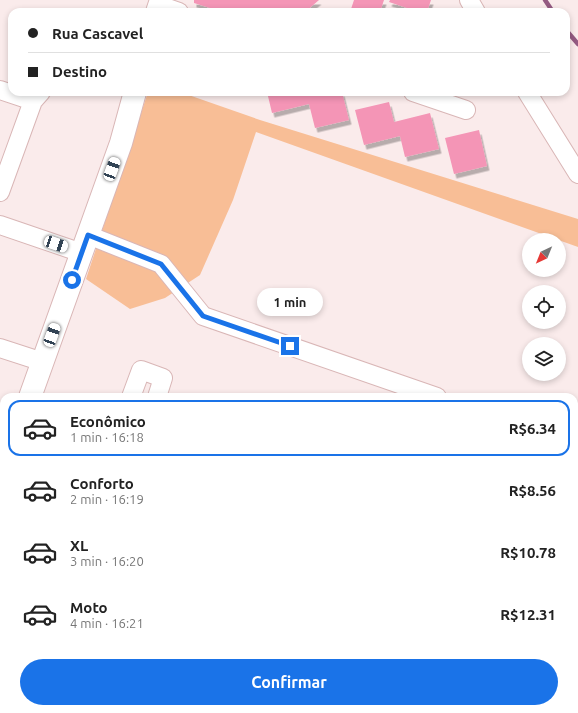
<!DOCTYPE html>
<html lang="pt">
<head>
<meta charset="utf-8">
<style>
  :root { --surface:#fff; --page:#f2f2f2; --text:#222; --muted:#767676; --line:#e0e0e0; --accent:#1a73e8 }
  body { margin:0; font-family:Ubuntu,sans-serif; background:var(--page); color:var(--text); height:100vh; display:flex; flex-direction:column; font-size:15px; white-space:nowrap }
  * { box-sizing:border-box; margin:0 }
  p { font-size:13px; color:var(--muted) }
  .icon { flex:none; width:22px; height:22px; fill:none; stroke:currentColor; stroke-width:2; stroke-linecap:round; stroke-linejoin:round }
  .map { position:relative; flex:1; overflow:hidden }
  .details { position:absolute; left:0px; top:393px; width:578px; height:320px; display:flex; flex-direction:column; background:var(--surface); border-radius:12px 12px 0 0; box-shadow:0 2px 6px #0003 }
  .details>* { flex:none }
  .top-card { position:absolute; left:8px; top:8px; width:562px; height:88px; border-radius:12px; box-shadow:0 2px 6px #0003; display:grid; align-content:center; height:88px; padding:0 20px; background:var(--surface) }
  .needle { width:26px; rotate:223deg }
  .tools { position:absolute; left:522px; top:233px; display:grid; gap:8px }
  .tools a { display:grid; place-items:center; width:44px; height:44px; border-radius:50%; background:var(--surface); box-shadow:0 2px 6px #0003; font-size:20px }
  .end { position:absolute; width:18px; height:18px; margin:-9px; border:5px solid #1a73e8; background:#fff; box-shadow:0 0 0 2px #fff }
  .from { border-radius:50% }
  .bubble { position:absolute; height:28px; border-radius:14px; background:var(--surface); box-shadow:0 2px 6px #0003; font-size:13px; font-weight:600; line-height:28px; text-align:center }
  .car { position:absolute; width:12px; height:24px; margin:-12px -6px; border-radius:5px; box-shadow:0 0 3px 1px #0007; background:linear-gradient(#fff 24%,#345 0 40%,#fff 0 76%,#345 0 86%,#fff 0) }
  .top-card b { display:flex; align-items:center; gap:14px; height:38px; font-size:15px }
  .top-card b+b { border-top:1px solid var(--line) }
  .top-card i { width:10px; height:10px; background:var(--text) }
  ul { padding:7px 0 0; list-style:none }
  li { display:flex; align-items:center; gap:12px; height:56px; margin:0 8px 6px; padding:0 12px; border:2px solid transparent; border-radius:12px }
  li div { flex:1 }
  li b { display:block; font-size:15px }
  li em { font-style:normal; font-weight:600 }
  li.on { border-color:var(--accent) }
  li>.icon { width:36px; height:36px; stroke-width:1.5 }
  .cta { display:flex; gap:8px; margin-top:auto; padding:8px 20px }
  .cta a { flex:1; height:46px; border-radius:24px; background:var(--accent); color:#fff; font-size:16px; font-weight:600; line-height:46px; text-align:center }
  .map>svg:first-child { display:block }
  .green { fill:#f8be96 }
  .lines { fill:none; stroke-linecap:round; stroke-linejoin:round }
  .stream { stroke:#945a82; stroke-width:4.5 }
  .building { fill:#f495b6; filter:url(#shadow) }
  .minor-casing { stroke:#d9b6b6; stroke-width:20 }
  .secondary-casing { stroke:#d9b6b6; stroke-width:24 }
  .minor { stroke:#fff; stroke-width:18 }
  .secondary { stroke:#fff; stroke-width:22 }
  .route { stroke:#1a73e8; stroke-width:5 }
</style>
</head>
<body>
<div class="map">
<svg width="578" height="713" viewBox="0 0 578 713">
  <defs>
    <filter id="shadow"><feDropShadow dx="2.5" dy="4.5" stdDeviation="0" flood-color="#0004"/></filter>
  </defs>
  <rect width="100%" height="100%" fill="#faebeb"/>
  <path class="green" d="M148,92h32l80,28 318,99v28l-322,-115 -23,68 -33,75 -35,23 -35,11 -44,-30z
    M578,605v108h-38l-4,-2 1,-2h37v-94z"/>
  <g class="lines">
    <path class="stream" d="M545,0l8,12
      M566,30l12,14"/>
  </g>
  <path class="building" d="M194,0h125l-14,12h-82l-29,-9z
    M354,0h30l-4,12h-30z
    M390,0h41l-4,12h-8l-30,-10z
    M267,92h75l7,28 -34,8 -6,-24 -37,9z
    M389,102l5,20 36,-9 9,36 -34,8 -5,-21 -36,9 -9,-35z
    M479,130l8,36 -33,8 -9,-36z"/>
  <g class="lines">
    <defs>
      <path id="minor" d="M469,0l7,12
        M159,5l20,7
        M0,90l33,11
        M413,92l53,18
        M527,92l51,82
        M0,192l33,-91 8,-9
        M0,225l82,28
        M88,235l73,29 42,52 234,81
        M0,348l43,14
        M131,397l10,-27 22,8 -6,19
        M0,440l4,1
        M574,445l4,1
        M0,677l4,1
        M90,709l11,4
        M255,709l8,3 1,-3
        M21,713l1,-4
        M127,713l1,-4
        M154,713l1,-4
        M360,713l2,-4
        M454,713h2"/>
      <path id="secondary" d="M157,12l4,-12
        M30,397l91,-254 14,-51
        M0,481l4,-11"/>
    </defs>
    <use href="#minor" class="minor-casing"/>
    <use href="#secondary" class="secondary-casing"/>
    <use href="#minor" class="minor"/>
    <use href="#secondary" class="secondary"/>
  </g>
  <g class="lines">
    <path class="route" d="M72,280l16,-45 73,29 42,52 87,30"/>
  </g>
</svg>
<div class="tools">
<a><svg class="needle" viewBox="-14 -14 28 28"><path d="M0-13l5 13h-10z" fill="#e53935"/><path d="M0 13l5-13h-10z" fill="#767676"/></svg></a>
<a><svg class="icon" aria-label="locate" viewBox="0 0 24 24"><circle cx="12" cy="12" r="6"/><path d="M12 2v4M12 18v4M2 12h4M18 12h4"/></svg></a>
<a><svg class="icon" aria-label="layers" viewBox="0 0 24 24"><path d="M12 4l9 5-9 5-9-5zM3 14l9 5 9-5"/></svg></a>
</div>
<i class="end from" style="left:72px;top:280px"></i>
<i class="end" style="left:290px;top:346px"></i>
<div class="bubble" style="left:257px;top:288px;width:66px">1 min</div>
<i class="car" style="left:112px;top:169px;rotate:20deg"></i>
<i class="car" style="left:56px;top:244px;rotate:109deg"></i>
<i class="car" style="left:52px;top:335px;rotate:20deg"></i>
<div class="top-card">
<b><i class="from"></i>Rua Cascavel</b>
<b><i></i>Destino</b>
</div>
<section class="details">
<ul>
<li class="on"><svg class="icon" aria-label="car" viewBox="0 0 24 24"><path d="M5 17H2v-5l4-1 3-4h7l3 4 3 1v5h-3M9 17h6M6 11h13"/><circle cx="7" cy="17" r="2"/><circle cx="17" cy="17" r="2"/></svg><div><b>Econômico</b><p>1 min · 16:18</p></div><em>R$6.34</em></li>
<li><svg class="icon" aria-label="car" viewBox="0 0 24 24"><path d="M5 17H2v-5l4-1 3-4h7l3 4 3 1v5h-3M9 17h6M6 11h13"/><circle cx="7" cy="17" r="2"/><circle cx="17" cy="17" r="2"/></svg><div><b>Conforto</b><p>2 min · 16:19</p></div><em>R$8.56</em></li>
<li><svg class="icon" aria-label="car" viewBox="0 0 24 24"><path d="M5 17H2v-5l4-1 3-4h7l3 4 3 1v5h-3M9 17h6M6 11h13"/><circle cx="7" cy="17" r="2"/><circle cx="17" cy="17" r="2"/></svg><div><b>XL</b><p>3 min · 16:20</p></div><em>R$10.78</em></li>
<li><svg class="icon" aria-label="car" viewBox="0 0 24 24"><path d="M5 17H2v-5l4-1 3-4h7l3 4 3 1v5h-3M9 17h6M6 11h13"/><circle cx="7" cy="17" r="2"/><circle cx="17" cy="17" r="2"/></svg><div><b>Moto</b><p>4 min · 16:21</p></div><em>R$12.31</em></li>
</ul>
<div class="cta"><a>Confirmar</a></div>
</section>
</div>
</body>
</html>
